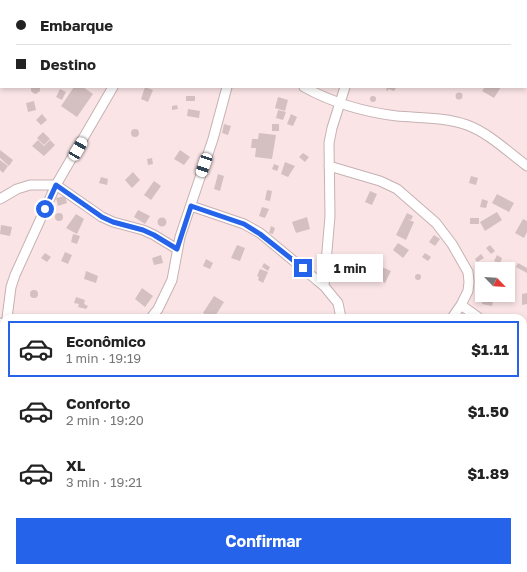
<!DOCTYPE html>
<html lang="pt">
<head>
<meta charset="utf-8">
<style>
  :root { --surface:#fff; --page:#f6f6f6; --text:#222; --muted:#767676; --line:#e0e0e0; --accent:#2563eb }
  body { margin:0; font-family:"Golos Text",sans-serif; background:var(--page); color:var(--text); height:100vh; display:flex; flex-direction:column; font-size:15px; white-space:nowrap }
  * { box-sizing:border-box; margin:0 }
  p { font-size:13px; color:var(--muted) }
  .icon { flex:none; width:22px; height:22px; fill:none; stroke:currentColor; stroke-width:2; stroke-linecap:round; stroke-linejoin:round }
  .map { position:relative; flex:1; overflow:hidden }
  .drawer { position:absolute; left:0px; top:314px; width:527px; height:258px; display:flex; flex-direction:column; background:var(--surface); border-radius:12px 12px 0 0; box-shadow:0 2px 6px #0003 }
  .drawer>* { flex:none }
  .top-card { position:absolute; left:0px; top:0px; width:527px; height:88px; box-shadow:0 2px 6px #0003; display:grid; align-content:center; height:88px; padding:0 16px; background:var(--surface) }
  .needle { width:26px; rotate:115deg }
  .buttons { position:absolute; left:475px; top:262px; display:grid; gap:8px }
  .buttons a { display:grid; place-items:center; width:40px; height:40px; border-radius:0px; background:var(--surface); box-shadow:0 2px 6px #0003; font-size:20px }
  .end { position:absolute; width:18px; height:18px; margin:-9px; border:5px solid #2563eb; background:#fff; box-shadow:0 0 0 2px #fff }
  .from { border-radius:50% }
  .bubble { position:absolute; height:28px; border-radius:0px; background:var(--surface); box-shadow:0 2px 6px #0003; font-size:13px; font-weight:700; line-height:28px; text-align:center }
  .car { position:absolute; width:12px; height:24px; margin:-12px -6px; border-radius:5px; box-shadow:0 0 3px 1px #0007; background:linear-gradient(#fff 24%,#345 0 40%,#fff 0 76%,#345 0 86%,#fff 0) }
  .top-card b { display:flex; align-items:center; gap:14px; height:38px; font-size:15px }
  .top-card b+b { border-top:1px solid var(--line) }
  .top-card i { width:10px; height:10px; background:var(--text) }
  ul { padding:7px 0 0; list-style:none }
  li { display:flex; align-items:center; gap:12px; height:56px; margin:0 8px 6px; padding:0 8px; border:2px solid transparent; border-radius:0px }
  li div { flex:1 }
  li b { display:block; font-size:15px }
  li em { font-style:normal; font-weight:700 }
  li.selected { border-color:var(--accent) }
  li>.icon { width:36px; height:36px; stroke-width:1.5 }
  .button { display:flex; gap:8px; margin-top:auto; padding:8px 16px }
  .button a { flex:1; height:46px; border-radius:0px; background:var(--accent); color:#fff; font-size:16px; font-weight:700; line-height:46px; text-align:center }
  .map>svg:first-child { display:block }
  .building { fill:#d5c0c1 }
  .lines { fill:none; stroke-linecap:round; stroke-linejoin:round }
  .minor-casing { stroke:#c6b1b3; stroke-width:11 }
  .minor { stroke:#fff; stroke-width:9 }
  .route { stroke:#2563eb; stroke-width:5 }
</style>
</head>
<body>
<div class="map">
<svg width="527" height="572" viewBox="0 0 527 572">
  <rect width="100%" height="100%" fill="#fae4e6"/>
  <path class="building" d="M31,87h9v4l-4,3 -3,-1 -2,-2z
    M74,87h9l10,7 -16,23 -16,-11z
    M145,87l8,3 -5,12 -7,-3z
    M387,87h6l3,1 -2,3 -6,-2v2l-2,-1z
    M485,87h16l-7,11 -12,-7z
    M60,89l6,3 -4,8 -6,-3z
    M455.5 96a3.5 3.5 0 1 1 7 0a3.5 3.5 0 1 1-7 0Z
    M186,96h9v5h-9z
    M370 99a3 3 0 1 1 6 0a3 3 0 1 1-6 0Z
    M278,97l10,3 -3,11 -10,-3z
    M34,101l2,9 -8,2 -2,-9z
    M177,105l1,4 -6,1v-4z
    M188,109l12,2 -1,7 -12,-2z
    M278,110l8,2 -3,8 -7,-2z
    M42,114l5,6 -6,5 -5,-5z
    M291,114l6,3 -4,9 -6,-2z
    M224,124l7,2 -3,9 -6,-2z
    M272,124h7v7h-7z
    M131 133a4 4 0 1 1 8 0a4 4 0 1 1-8 0Z
    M43,132l7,7 -6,6 -7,-7z
    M259,133l17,2 -4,24 -17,-2 1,-9h-5l1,-9h6z
    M38,140l6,6 6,-6 5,5 -11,11 -12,-10z
    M0,150l13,10 -4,6 -9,-8z
    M180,150l10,7 -6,8 -10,-6z
    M303,153l6,4 -4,5 -6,-5z
    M152,158l1,6 -5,1 -1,-6z
    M0,160l8,6 -5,7 -3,-3z
    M285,162l10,4 -7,11 -7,-3z
    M274,164l5,2 -2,5 -5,-2z
    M133,172l7,8 -8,8 -7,-8z
    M218,174l6,2 -4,15 -6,-2z
    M471,176l7,2 -2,7 -7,-2z
    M101,177l7,2 -1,6 -8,-2z
    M154,181l7,5 -10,14 -7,-5z
    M267,190l5,1 -2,10 -5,-1z
    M370,191l7,3 -5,11 -7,-3z
    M497,194l17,9 -5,9 -17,-9z
    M65,196l2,7 -9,3 -2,-8z
    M482,199l6,2 -2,7 -6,-1z
    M262,207l7,2 -4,9 -6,-2z
    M138,210l12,6 -5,8 -11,-7z
    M497,212l5,8 -17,11 -5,-9z
    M55 217a4 4 0 1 1 8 0a4 4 0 1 1-8 0Z
    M407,213l6,3 -2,4 -4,-1 7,3 -8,18 -10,-5z
    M76,214l8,5 -7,15 -11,-6z
    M307,217l3,12 -14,4 -4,-11z
    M157.5 222a4.5 4.5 0 1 1 9 0a4.5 4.5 0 1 1-9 0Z
    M470,218h9v6h-9z
    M523,219l4,2v11l-3,6 -9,-5z
    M1,225l11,2 -2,9 -10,-2z
    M271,226l4,2 -2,6 -4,-1z
    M73,234l7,2 -3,8 -6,-2z
    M434,235l6,4 -5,7 -6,-4z
    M398,243l11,7 -6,8 -10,-8z
    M237,245l8,3 -5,13 -9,-3z
    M490,245l5,6 -4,3 -5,-6z
    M65,252l7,3 -4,9 -7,-3z
    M45,253l6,4 -4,5 -6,-4z
    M425,253l6,4 -3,4 -6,-4z
    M481,254l3,4 -7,4 -2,-3z
    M161,255l2,8 -9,2 -2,-7z
    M497,255l5,3 -2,6 -6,-3z
    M206,259l7,4 -3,6 -7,-3z
    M264,263l6,4 -2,4 -6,-4z
    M518,263l9,5v5l-11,-6z
    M382,267l9,4 -6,12 -9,-5z
    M260,269l8,3 -5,11 -5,-3 1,-3 -2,-1z
    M86,271l12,5 -2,7 -12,-4z
    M415 277a3 3 0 1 1 6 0a3 3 0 1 1-6 0Z
    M142,288l11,8 -8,11 -10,-8z
    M478,288h4v7h13l-1,6 -17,-4z
    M30 294a4 4 0 1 1 8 0a4 4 0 1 1-8 0Z
    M527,293v11l-5,1v-11z
    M214,296l10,6 -10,16h-4l-7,-5z
    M76,297l9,3 -1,4 4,2 -2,3 -8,-2 1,-3 -5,-1z
    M483,299l10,2 -1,5 -10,-2z
    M523,467l4,2v19l-4,-3z"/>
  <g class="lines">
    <defs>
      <path id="minor" d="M158,1v-1
        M245,1v-1
        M300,1v-1
        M374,1v-1
        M0,41l1,1
        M304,87c29,16 59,25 93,29 22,2 48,1 70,9 22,8 41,27 60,41
        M329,166l51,15 17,8 39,34 16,21 16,28 1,10 -1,9 -7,14 -9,13
        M0,199l17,-10 13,-4h26l46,32 11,5 30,8 11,5 23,14
        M191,206l53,18 16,9 64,53 14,17 3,15
        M324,286l6,-70 -1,-73 3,-15 13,-41
        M461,305l18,13
        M7,318l4,-31 4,-12 41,-90 57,-98
        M151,318l7,-9 14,-29 8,-43 33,-98 14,-52
        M0,323l4,2
        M523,351l4,4
        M0,392l4,-41
        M0,444l4,-2
        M0,542h4
        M523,548l4,3"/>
    </defs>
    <use href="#minor" class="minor-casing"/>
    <use href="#minor" class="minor"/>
  </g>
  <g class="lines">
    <path class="route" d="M45,209l11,-24 46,32 11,5 30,8 11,5 23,14 14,-43 53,18 16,10 43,34"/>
  </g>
</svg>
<div class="buttons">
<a><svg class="needle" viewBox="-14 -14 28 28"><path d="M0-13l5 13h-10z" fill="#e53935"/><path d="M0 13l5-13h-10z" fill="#767676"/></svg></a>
</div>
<i class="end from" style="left:45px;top:209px"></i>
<i class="end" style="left:303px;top:268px"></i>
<div class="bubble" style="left:317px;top:254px;width:66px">1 min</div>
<i class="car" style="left:78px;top:149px;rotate:30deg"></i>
<i class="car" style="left:204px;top:165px;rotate:199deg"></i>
<div class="top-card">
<b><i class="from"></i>Embarque</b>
<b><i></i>Destino</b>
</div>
<section class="drawer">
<ul>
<li class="selected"><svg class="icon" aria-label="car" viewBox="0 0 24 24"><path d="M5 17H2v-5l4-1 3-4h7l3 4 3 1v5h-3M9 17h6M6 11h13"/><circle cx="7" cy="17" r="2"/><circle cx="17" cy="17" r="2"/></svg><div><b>Econômico</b><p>1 min · 19:19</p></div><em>$1.11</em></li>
<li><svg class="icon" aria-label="car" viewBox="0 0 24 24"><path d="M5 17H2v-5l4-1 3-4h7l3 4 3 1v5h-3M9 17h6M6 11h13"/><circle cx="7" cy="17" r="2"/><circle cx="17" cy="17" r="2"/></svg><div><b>Conforto</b><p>2 min · 19:20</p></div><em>$1.50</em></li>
<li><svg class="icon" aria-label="car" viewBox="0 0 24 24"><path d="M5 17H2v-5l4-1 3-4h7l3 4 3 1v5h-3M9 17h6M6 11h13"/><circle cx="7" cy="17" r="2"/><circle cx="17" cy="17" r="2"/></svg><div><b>XL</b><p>3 min · 19:21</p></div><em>$1.89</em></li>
</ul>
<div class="button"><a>Confirmar</a></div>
</section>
</div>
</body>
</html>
